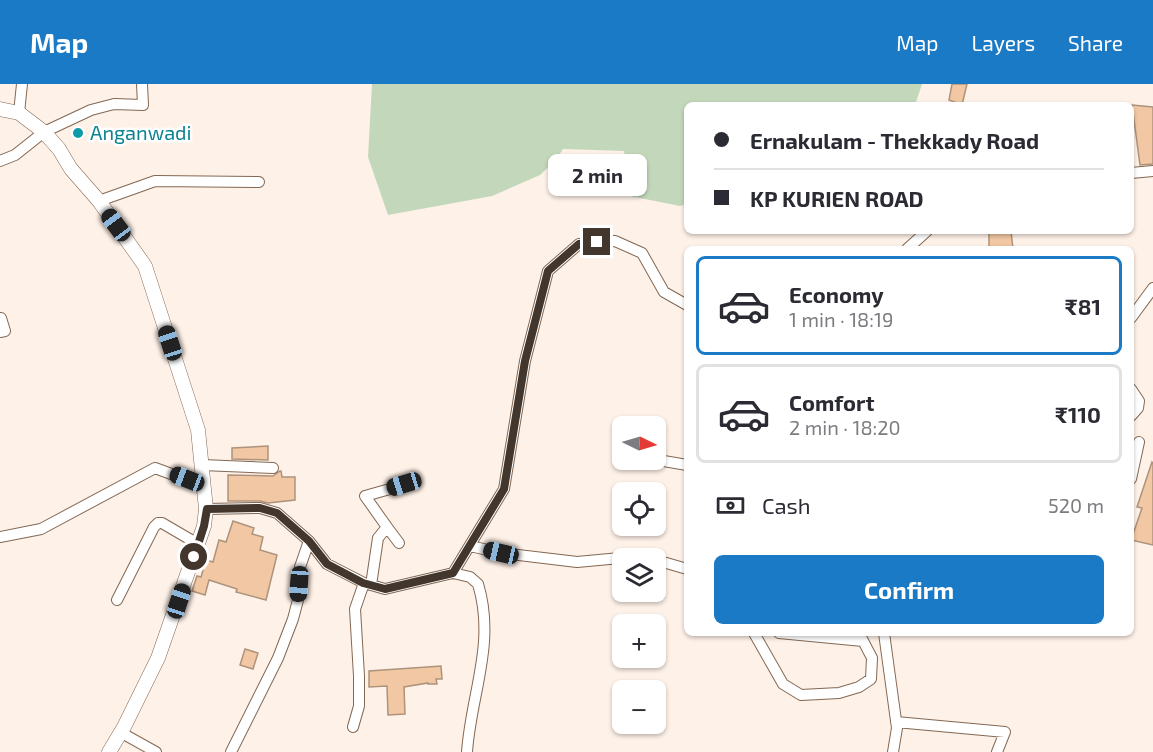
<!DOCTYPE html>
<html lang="en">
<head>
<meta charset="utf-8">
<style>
  :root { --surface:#fff; --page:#f7f7f7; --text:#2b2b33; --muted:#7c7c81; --line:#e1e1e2; --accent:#1b7ac6 }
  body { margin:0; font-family:"Exo 2",sans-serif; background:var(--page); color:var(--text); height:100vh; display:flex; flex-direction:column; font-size:22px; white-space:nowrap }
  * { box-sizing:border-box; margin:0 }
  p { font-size:20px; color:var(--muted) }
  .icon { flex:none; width:33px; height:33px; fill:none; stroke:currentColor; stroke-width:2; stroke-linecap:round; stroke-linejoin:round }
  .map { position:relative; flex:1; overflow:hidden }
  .sheet { position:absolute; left:684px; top:162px; width:450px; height:390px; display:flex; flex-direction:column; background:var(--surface); border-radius:9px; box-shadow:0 2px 4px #0004 }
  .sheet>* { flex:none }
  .hud { position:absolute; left:684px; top:18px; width:450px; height:132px; border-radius:9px; box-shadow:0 2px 4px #0004; display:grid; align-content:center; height:132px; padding:0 30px; background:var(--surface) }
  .needle { width:39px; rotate:95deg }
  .controls { position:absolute; left:612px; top:332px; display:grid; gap:12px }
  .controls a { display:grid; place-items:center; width:54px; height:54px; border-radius:9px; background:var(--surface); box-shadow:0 2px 4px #0004; font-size:30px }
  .end { position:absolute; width:27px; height:27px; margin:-14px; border:8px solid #43372d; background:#fff; box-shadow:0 0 0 3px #fff }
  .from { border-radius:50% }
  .bubble { position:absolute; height:42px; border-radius:9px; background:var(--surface); box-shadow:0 2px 4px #0004; font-size:20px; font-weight:700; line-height:42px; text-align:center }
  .car { position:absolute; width:18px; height:36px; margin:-18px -9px; border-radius:8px; box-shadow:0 0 4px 2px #0007; background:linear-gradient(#222 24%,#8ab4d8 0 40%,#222 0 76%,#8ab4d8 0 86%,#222 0) }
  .hud b { display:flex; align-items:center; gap:21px; height:57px; font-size:22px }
  .hud b+b { border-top:2px solid var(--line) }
  .hud i { width:15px; height:15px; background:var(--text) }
  ul { padding:10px 0 0; list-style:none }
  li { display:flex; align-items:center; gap:18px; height:99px; margin:0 12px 9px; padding:0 18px; border:3px solid var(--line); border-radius:9px }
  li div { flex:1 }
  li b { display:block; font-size:22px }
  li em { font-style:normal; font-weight:700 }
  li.active { border-color:var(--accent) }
  li>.icon { width:54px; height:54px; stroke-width:1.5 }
  .pay { display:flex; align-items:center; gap:15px; height:66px; padding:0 30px; font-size:22px }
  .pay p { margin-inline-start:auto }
  .primary-button { display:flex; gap:12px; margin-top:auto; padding:12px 30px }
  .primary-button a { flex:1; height:69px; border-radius:9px; background:var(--accent); color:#fff; font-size:24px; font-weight:700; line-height:69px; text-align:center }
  header { display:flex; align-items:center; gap:36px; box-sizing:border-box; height:84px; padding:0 30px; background:var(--accent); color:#fff }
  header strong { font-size:28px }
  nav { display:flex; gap:33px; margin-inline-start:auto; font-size:21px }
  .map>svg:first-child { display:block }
  .green { fill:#c3d8bb }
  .building { fill:#f1c8a3; stroke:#ae937c; stroke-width:1.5 }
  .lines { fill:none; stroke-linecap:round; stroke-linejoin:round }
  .minor-casing { stroke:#836853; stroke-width:12 }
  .major-casing { stroke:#836853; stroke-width:15 }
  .minor { stroke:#fff; stroke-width:10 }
  .major { stroke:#fff; stroke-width:14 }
  .route { stroke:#43372d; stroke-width:8 }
  .culture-dot { fill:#0f9aa8; stroke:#fff; stroke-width:2 }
  .labels { text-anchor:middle; stroke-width:5; stroke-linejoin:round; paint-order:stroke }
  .culture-label { font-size:20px; fill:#0d838f; stroke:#fff; text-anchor:start }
</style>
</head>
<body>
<header>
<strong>Map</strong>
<nav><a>Map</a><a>Layers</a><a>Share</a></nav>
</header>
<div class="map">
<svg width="1153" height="668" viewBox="0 0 1153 668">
  <rect width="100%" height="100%" fill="#fef1e8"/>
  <path class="green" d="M372,0h550l-7,21h-228v99l-7,2 -50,-10 -6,-45 -61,-2 -8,12 -15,14 -48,21 -104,19 -20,-58z"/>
  <path class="building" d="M952,0h15l-5,21 -13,-5z
    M1132,21l21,2v57l-13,1z
    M989,147h22l2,18h-24z
    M268,362v14l-36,-1v-11z
    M1152,378l1,1v82l-22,-5 11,-32 -5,-1z
    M280,387h1l1,6h13v23l-27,3 -8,-2h-32v-26l45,1z
    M233,437l21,7 -2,6 11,3 -3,13 17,5 -11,45 -30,-8 1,-3 -28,-9 -4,15 -13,-4 5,-15 4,1 5,-17 7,2 6,-22 7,2z
    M245,565l13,4 -5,16 -13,-4z
    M441,582l1,13h-6l1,5h-9v-1l-24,4 1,27 -17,1 -1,-29 -18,1v-16z"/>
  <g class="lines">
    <defs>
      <path id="minor" d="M19,29l3,-29
        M0,77l15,-6 29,-23 47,-22 23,-6 29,1 -1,-21
        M1131,89l22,-2
        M99,117l56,-20 104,1
        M907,165l20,-18
        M1131,234l22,-30
        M0,248l5,-1 -4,-13
        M1131,305l8,12 -1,7 -7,8
        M652,375l35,6
        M202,381l71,3
        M1131,395l8,-37
        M206,425l54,-1 17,5 32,28 18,23 37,19 21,6 68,-16 51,-84 21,-128 23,-90 31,-27 36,-3 27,12 22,39 23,13
        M387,443l12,16
        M0,453l41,-8 114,-61 49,18
        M470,462l31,7 76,9 65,-6 6,2
        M656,476l31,9
        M453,489l17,4 8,7c18,59 -7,110 -11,168
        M371,501l7,-47 9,-11 -22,-31 39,-11
        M117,516l37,-73 4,-4h4l36,21
        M754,549l29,51 18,11 38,-2 20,-6 12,-8 1,-21 -13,-25
        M779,549l84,8
        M884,549l13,95 -4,24
        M896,638l109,10 -8,20
        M353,643l6,-21v-30l-4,-67 9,-26
        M120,648l36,20
        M231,668l47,-94 15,-39 5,-19 2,-33 9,-26"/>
      <path id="major" d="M0,25l19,4 25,19 15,17 12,20 28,32 46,65 53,164 8,79 -2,17 -46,132 -34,69 -15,25"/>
    </defs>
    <use href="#minor" class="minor-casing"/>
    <use href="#major" class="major-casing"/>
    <use href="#minor" class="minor"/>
    <use href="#major" class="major"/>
  </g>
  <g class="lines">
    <path class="route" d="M194,473l10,-31 3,-17 53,-1 17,5 32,28 18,23 36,19 22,6 68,-16 51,-84 21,-128 23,-90 31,-27 18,-2"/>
  </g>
  <circle class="culture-dot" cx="78" cy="49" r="6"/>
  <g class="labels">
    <g class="culture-label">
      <text x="90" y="56">Anganwadi</text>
    </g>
  </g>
</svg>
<div class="controls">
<a><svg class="needle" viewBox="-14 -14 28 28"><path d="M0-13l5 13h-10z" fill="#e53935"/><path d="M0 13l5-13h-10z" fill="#7c7c81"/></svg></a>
<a><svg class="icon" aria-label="locate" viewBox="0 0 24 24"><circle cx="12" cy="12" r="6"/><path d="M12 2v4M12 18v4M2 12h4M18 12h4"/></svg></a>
<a><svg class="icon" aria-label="layers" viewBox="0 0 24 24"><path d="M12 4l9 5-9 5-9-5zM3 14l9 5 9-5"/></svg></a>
<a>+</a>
<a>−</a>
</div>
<i class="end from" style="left:194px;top:473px"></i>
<i class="end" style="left:597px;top:158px"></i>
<div class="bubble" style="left:548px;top:70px;width:99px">2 min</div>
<i class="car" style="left:116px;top:141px;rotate:323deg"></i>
<i class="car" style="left:170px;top:259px;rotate:342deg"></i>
<i class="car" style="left:187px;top:395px;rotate:291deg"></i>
<i class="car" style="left:404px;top:400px;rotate:253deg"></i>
<i class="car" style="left:501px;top:469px;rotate:283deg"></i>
<i class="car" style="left:299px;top:500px;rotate:184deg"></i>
<i class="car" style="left:179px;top:517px;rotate:18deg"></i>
<div class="hud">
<b><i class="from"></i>Ernakulam - Thekkady Road</b>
<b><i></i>KP KURIEN ROAD</b>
</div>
<section class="sheet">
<ul>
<li class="active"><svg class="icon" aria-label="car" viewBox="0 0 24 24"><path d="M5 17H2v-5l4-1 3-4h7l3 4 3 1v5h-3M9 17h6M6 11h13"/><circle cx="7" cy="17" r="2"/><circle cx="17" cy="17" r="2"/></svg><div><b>Economy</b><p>1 min · 18:19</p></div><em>₹81</em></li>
<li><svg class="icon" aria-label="car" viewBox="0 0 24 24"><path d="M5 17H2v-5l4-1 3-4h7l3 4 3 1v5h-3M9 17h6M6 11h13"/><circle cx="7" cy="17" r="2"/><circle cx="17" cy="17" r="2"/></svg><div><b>Comfort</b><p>2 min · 18:20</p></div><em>₹110</em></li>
</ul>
<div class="pay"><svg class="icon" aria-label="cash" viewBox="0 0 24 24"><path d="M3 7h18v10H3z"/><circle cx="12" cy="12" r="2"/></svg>Cash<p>520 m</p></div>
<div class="primary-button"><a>Confirm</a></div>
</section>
</div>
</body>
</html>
